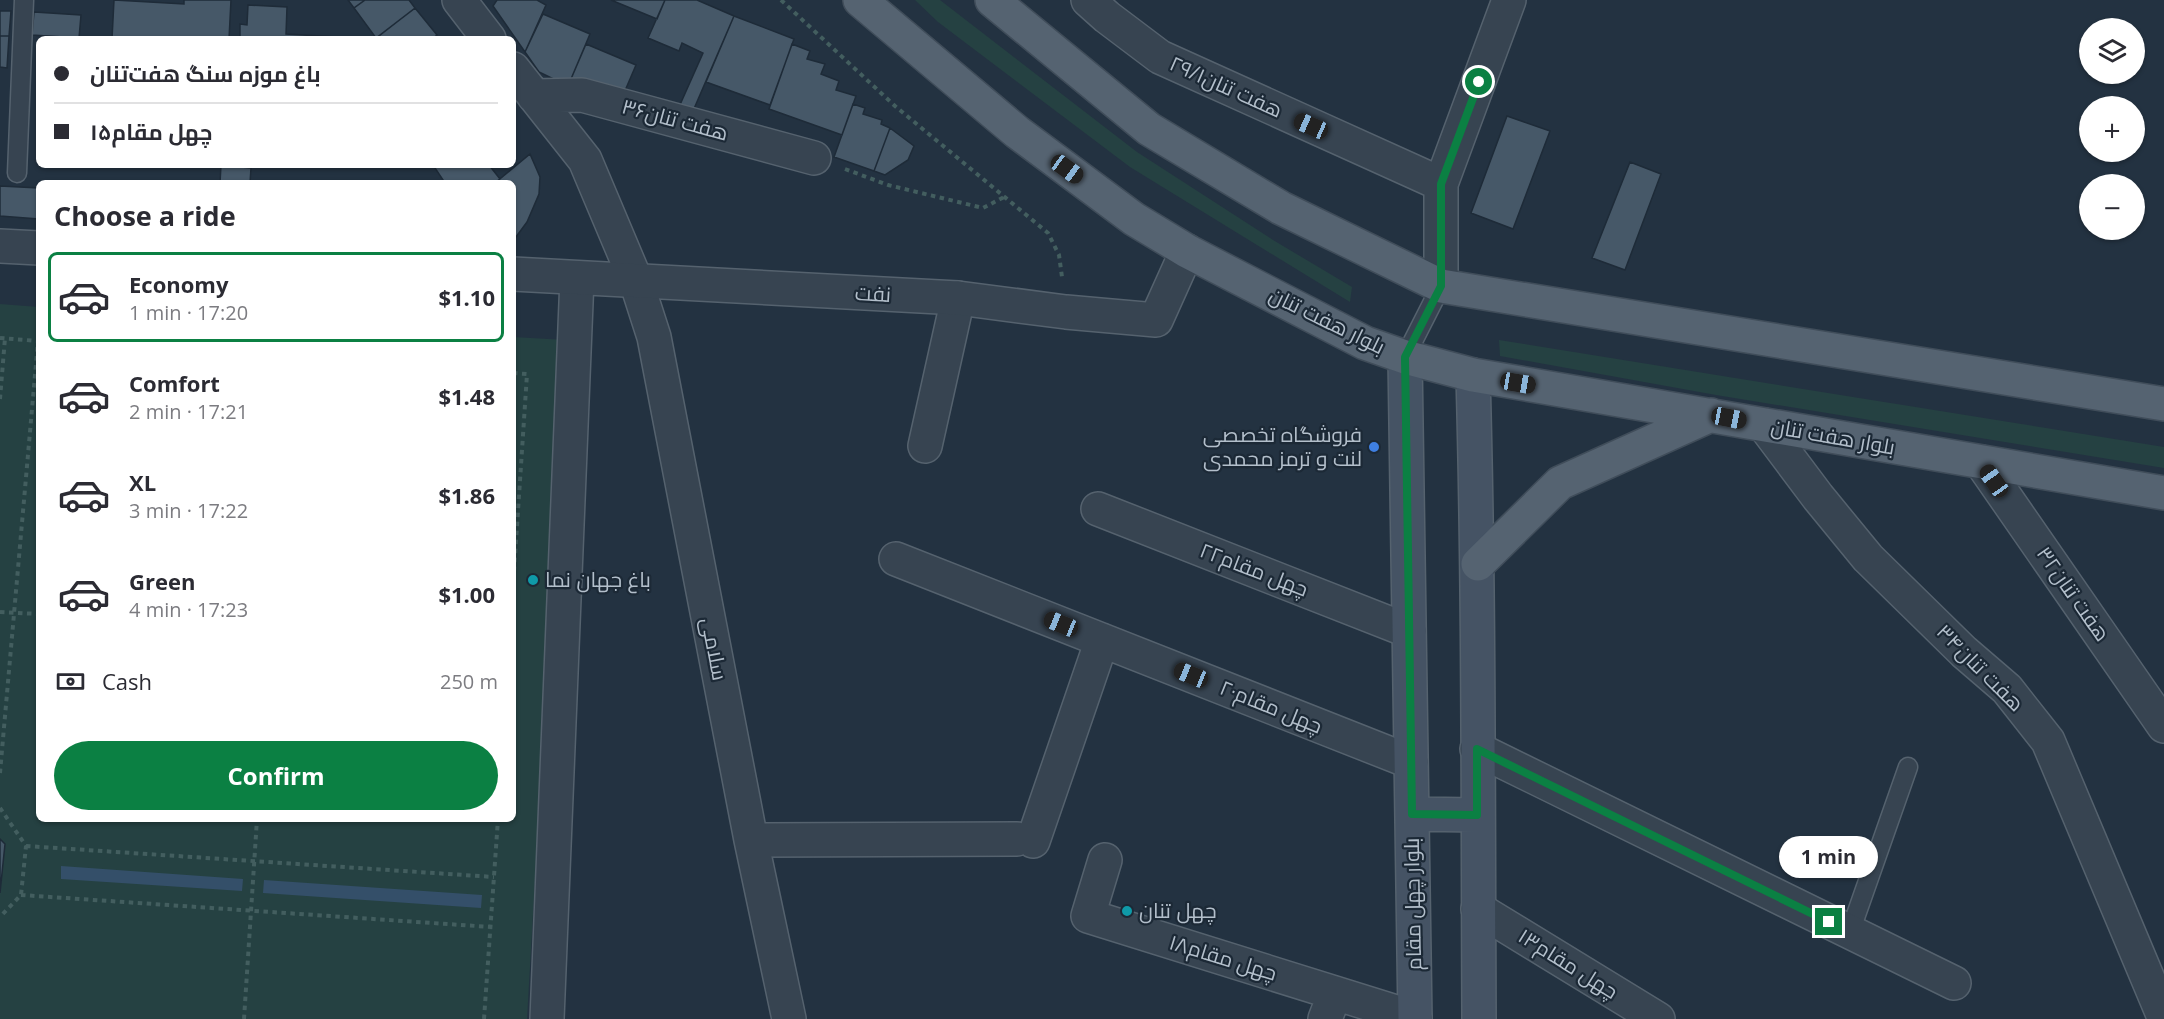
<!DOCTYPE html>
<html lang="en">
<head>
<meta charset="utf-8">
<style>
  :root { --surface:#fff; --page:#f7f7f7; --text:#2b2b33; --muted:#7c7c81; --line:#e1e1e2; --accent:#0b8043 }
  body { margin:0; font-family:"Open Sans",Cairo,sans-serif; background:var(--page); color:var(--text); height:100vh; display:flex; flex-direction:column; font-size:22px; white-space:nowrap }
  * { box-sizing:border-box; margin:0 }
  p { font-size:20px; color:var(--muted) }
  .icon { flex:none; width:33px; height:33px; fill:none; stroke:currentColor; stroke-width:2; stroke-linecap:round; stroke-linejoin:round }
  .map { position:relative; flex:1; overflow:hidden }
  .sheet { position:absolute; left:36px; top:180px; width:480px; height:642px; display:flex; flex-direction:column; background:var(--surface); border-radius:9px; box-shadow:0 2px 4px #0004 }
  .sheet>* { flex:none }
  .banner { position:absolute; left:36px; top:36px; width:480px; height:132px; border-radius:9px; box-shadow:0 2px 4px #0004; display:grid; align-content:center; height:132px; padding:0 18px; background:var(--surface) }
  .tools { position:absolute; left:2079px; top:18px; display:grid; gap:12px }
  .tools a { display:grid; place-items:center; width:66px; height:66px; border-radius:50%; background:var(--surface); box-shadow:0 2px 4px #0004; font-size:30px }
  .end { position:absolute; width:27px; height:27px; margin:-14px; border:8px solid #0b8043; background:#fff; box-shadow:0 0 0 3px #fff }
  .from { border-radius:50% }
  .bubble { position:absolute; height:42px; border-radius:21px; background:var(--surface); box-shadow:0 2px 4px #0004; font-size:20px; font-weight:700; line-height:42px; text-align:center }
  .car { position:absolute; width:18px; height:36px; margin:-18px -9px; border-radius:8px; box-shadow:0 0 4px 2px #0007; background:linear-gradient(#222 24%,#8ab4d8 0 40%,#222 0 76%,#8ab4d8 0 86%,#222 0) }
  .banner b { display:flex; align-items:center; gap:21px; height:57px; font-size:22px }
  .banner b+b { border-top:2px solid var(--line) }
  .banner i { width:15px; height:15px; background:var(--text) }
  ul { padding:0; list-style:none }
  li { display:flex; align-items:center; gap:18px; height:90px; margin:0 12px 9px; padding:0 6px; border:3px solid transparent; border-radius:9px }
  li div { flex:1 }
  li b { display:block; font-size:22px }
  li em { font-style:normal; font-weight:700 }
  li.on { border-color:var(--accent) }
  li>.icon { width:54px; height:54px; stroke-width:1.5 }
  h2 { padding:0 18px; font-size:27px; line-height:72px }
  .pay { display:flex; align-items:center; gap:15px; height:66px; padding:0 18px; font-size:22px }
  .pay p { margin-inline-start:auto }
  .action { display:flex; gap:12px; margin-top:auto; padding:12px 18px }
  .action a { flex:1; height:69px; border-radius:36px; background:var(--accent); color:#fff; font-size:24px; font-weight:700; line-height:69px; text-align:center }
  .map>svg:first-child { display:block }
  .green { fill:#254142 }
  .water { fill:#344f69 }
  .building { fill:#465868; stroke:#1e2b38; stroke-width:1.5 }
  .lines { fill:none; stroke-linecap:round; stroke-linejoin:round }
  .service-casing { stroke:#55626e; stroke-width:21 }
  .minor-casing { stroke:#55626e; stroke-width:36 }
  .tertiary-casing { stroke:#55626e; stroke-width:36 }
  .secondary-casing { stroke:#55626e; stroke-width:36 }
  .primary-casing { stroke:#404d5a; stroke-width:36 }
  .path { stroke:#435e5f; stroke-width:4; stroke-dasharray:4.5 4.5; stroke-linecap:butt }
  .service { stroke:#374451; stroke-width:18 }
  .minor { stroke:#374451; stroke-width:33 }
  .tertiary { stroke:#374451; stroke-width:33 }
  .secondary { stroke:#455364; stroke-width:33 }
  .primary { stroke:#556371; stroke-width:33 }
  .route { stroke:#0b8043; stroke-width:8 }
  .shop-dot { fill:#3f7fe0; stroke:#1c2936; stroke-width:2 }
  .culture-dot { fill:#0f9aa8; stroke:#1c2936; stroke-width:2 }
  .labels { text-anchor:middle; stroke-width:4.5; stroke-linejoin:round; paint-order:stroke }
  .street-label { font-size:21px; fill:#b3bfcb; stroke:#1c2936 }
  .poi-label { font-size:21px; fill:#b3bfcb; stroke:#1c2936; text-anchor:start }
</style>
</head>
<body>
<div class="map">
<svg width="2164" height="1019" viewBox="0 0 2164 1019">
  <rect width="100%" height="100%" fill="#233241"/>
  <path class="green" d="M915,0h25l197,152 136,88 79,47 -2,15 -220,-135 -192,-145z
    M0,304l39,3v512h474v-482l53,3 -39,679h-527z
    M1499,340l665,107v21l-448,-73 -216,-39z"/>
  <path class="water" d="M61,866l182,13 -1,12 -181,-12z
    M264,880l218,15 -1,13 -218,-15z"/>
  <path class="building" d="M114,0l70,4v-4h47l-2,39h-117z
    M348,0h17l-11,8z
    M365,0h44l6,8 -39,30 -22,-30z
    M497,0h40l9,5 -21,47 -32,-46z
    M611,0h54l-8,19z
    M665,0h32l37,16 -41,95 -14,-4 24,-54 -21,-10 -3,8 -31,-13z
    M248,5l39,2 -1,27 51,3v2h-97v-15l7,1z
    M415,8l22,27 -5,4h-51l-2,-3z
    M0,11h11l-2,25h-9z
    M34,12l47,3 -2,23 -47,-3z
    M543,14l47,20 -22,52 -29,-14 -14,-20z
    M734,16l60,23 -24,66 -64,-23z
    M0,36h9l-2,32 -7,-1z
    M586,44l50,21 -12,28 -53,-14z
    M792,44l18,7 -3,8 18,5 -4,10 18,7 -3,9 20,6 -14,39 -73,-26z
    M853,104l12,4 -2,6 19,6 -1,4 9,4 -16,43 -40,-14z
    M1507,116l43,15 -37,98 -42,-16z
    M890,128l24,18 -6,14 -23,15 -11,-4z
    M530,154l10,23 -1,17 -12,28 -14,19v-58h-18z
    M1630,162l31,12 -36,96 -33,-12z
    M221,165l30,3 -1,15h-30z
    M433,165h56l11,14 -5,4h-50z
    M0,186l39,2v31l-39,-3z
    M0,839l5,5 -5,49z"/>
  <g class="lines">
    <defs>
      <path id="service" d="M17,173l7,-173
        M1405,357l36,-71
        M1850,932l58,-165"/>
      <path id="minor" d="M459,0l30,39
        M1088,0l19,17 53,40 281,127
        M513,69l72,91 51,121 18,56 97,503 38,179
        M534,96l48,-1 232,63
        M1441,286v-102l68,-184
        M1764,425l54,72 50,61 96,94 43,37 41,52 116,276
        M925,446l33,-148
        M1981,462l183,264
        M1098,509l311,122
        M896,559l515,203
        M1477,749l477,234
        M751,840l266,-1
        M1033,841l69,-201
        M1105,860l-17,56 327,102
        M1478,909l180,110
        M547,1019l30,-741
        M1325,1019l10,-26"/>
      <path id="tertiary" d="M0,246l39,2
        M513,274l445,24 108,14 90,8 31,-69"/>
      <path id="secondary" d="M1405,357l10,662
        M1473,375c6,215 5,429 6,644
        M1412,814l65,1"/>
      <path id="primary" d="M860,0l157,132 117,87 53,32 178,92 40,14 68,18 691,118
        M992,0l157,129 132,79 160,78 723,118
        M1478,564l82,-81 151,-68"/>
    </defs>
    <use href="#service" class="service-casing"/>
    <use href="#minor" class="minor-casing"/>
    <use href="#tertiary" class="tertiary-casing"/>
    <use href="#secondary" class="secondary-casing"/>
    <use href="#primary" class="primary-casing"/>
    <path class="path" d="M781,0l114,106 153,127 11,22 3,22
      M845,169l43,16 95,23 23,-12
      M0,338l38,3
      M513,373l14,1 -14,213
      M0,399l5,-61
      M0,612l39,2
      M0,773l38,-432
      M0,808l26,38 -5,49 -21,22
      M26,846l468,31
      M21,895l470,32
      M244,1019l13,-200
      M484,1019l14,-200"/>
    <use href="#service" class="service"/>
    <use href="#minor" class="minor"/>
    <use href="#tertiary" class="tertiary"/>
    <use href="#secondary" class="secondary"/>
    <use href="#primary" class="primary"/>
  </g>
  <g class="lines">
    <path class="route" d="M1479,82l-38,102v102l-36,71 7,457 65,1v-66l352,173"/>
  </g>
  <circle class="shop-dot" cx="1374" cy="447" r="6"/>
  <g class="culture-dot">
    <circle cx="533" cy="580" r="6"/>
    <circle cx="1127" cy="911" r="6"/>
  </g>
  <g class="labels">
    <g class="street-label">
      <text transform="translate(1226 87) rotate(24)" y="7">۲۹/۱هفت تنان</text>
      <text transform="translate(675 120) rotate(15)" y="7">هفت تنان۳۶</text>
      <text transform="translate(873 294) rotate(3)" y="7">نفت</text>
      <text transform="translate(1327 321) rotate(26)" y="7">بلوار هفت تنان</text>
      <text transform="translate(1833 437) rotate(10)" y="7">بلوار هفت تنان</text>
      <text transform="translate(1254 570) rotate(21)" y="7">چهل مقام۲۲</text>
      <text transform="translate(2073 594) rotate(55)" y="7">هفت تنان۳۲</text>
      <text transform="translate(714 649) rotate(79)" y="7">سلامی</text>
      <text transform="translate(1980 668) rotate(45)" y="7">هفت تنان۳۴</text>
      <text transform="translate(1271 707) rotate(22)" y="7">چهل مقام۲۰</text>
      <text transform="translate(1413 904) rotate(-91)" y="7">بلوار چهل مقام</text>
      <text transform="translate(1223 958) rotate(17)" y="7">۱۸چهل مقام</text>
      <text transform="translate(1568 964) rotate(32)" y="7">چهل مقام۱۳</text>
    </g>
    <g class="poi-label">
      <text x="1362" y="442" text-anchor="end">فروشگاه تخصصی<tspan x="1362" dy="24">لنت و ترمز محمدی</tspan></text>
      <text x="545" y="587">باغ جهان نما</text>
      <text x="1139" y="918">چهل تنان</text>
    </g>
  </g>
</svg>
<div class="tools">
<a><svg class="icon" aria-label="layers" viewBox="0 0 24 24"><path d="M12 4l9 5-9 5-9-5zM3 14l9 5 9-5"/></svg></a>
<a>+</a>
<a>−</a>
</div>
<i class="end from" style="left:1479px;top:82px"></i>
<i class="end" style="left:1829px;top:922px"></i>
<div class="bubble" style="left:1779px;top:836px;width:99px">1 min</div>
<i class="car" style="left:1311px;top:126px;rotate:294deg"></i>
<i class="car" style="left:1067px;top:169px;rotate:126deg"></i>
<i class="car" style="left:1518px;top:383px;rotate:100deg"></i>
<i class="car" style="left:1729px;top:418px;rotate:101deg"></i>
<i class="car" style="left:1994px;top:481px;rotate:325deg"></i>
<i class="car" style="left:1061px;top:624px;rotate:292deg"></i>
<i class="car" style="left:1191px;top:675px;rotate:292deg"></i>
<div class="banner">
<b><i class="from"></i>باغ‌ موزه سنگ هفت‌تنان</b>
<b><i></i>چهل مقام۱۵</b>
</div>
<section class="sheet">
<h2>Choose a ride</h2>
<ul>
<li class="on"><svg class="icon" aria-label="car" viewBox="0 0 24 24"><path d="M5 17H2v-5l4-1 3-4h7l3 4 3 1v5h-3M9 17h6M6 11h13"/><circle cx="7" cy="17" r="2"/><circle cx="17" cy="17" r="2"/></svg><div><b>Economy</b><p>1 min · 17:20</p></div><em>$1.10</em></li>
<li><svg class="icon" aria-label="car" viewBox="0 0 24 24"><path d="M5 17H2v-5l4-1 3-4h7l3 4 3 1v5h-3M9 17h6M6 11h13"/><circle cx="7" cy="17" r="2"/><circle cx="17" cy="17" r="2"/></svg><div><b>Comfort</b><p>2 min · 17:21</p></div><em>$1.48</em></li>
<li><svg class="icon" aria-label="car" viewBox="0 0 24 24"><path d="M5 17H2v-5l4-1 3-4h7l3 4 3 1v5h-3M9 17h6M6 11h13"/><circle cx="7" cy="17" r="2"/><circle cx="17" cy="17" r="2"/></svg><div><b>XL</b><p>3 min · 17:22</p></div><em>$1.86</em></li>
<li><svg class="icon" aria-label="car" viewBox="0 0 24 24"><path d="M5 17H2v-5l4-1 3-4h7l3 4 3 1v5h-3M9 17h6M6 11h13"/><circle cx="7" cy="17" r="2"/><circle cx="17" cy="17" r="2"/></svg><div><b>Green</b><p>4 min · 17:23</p></div><em>$1.00</em></li>
</ul>
<div class="pay"><svg class="icon" aria-label="cash" viewBox="0 0 24 24"><path d="M3 7h18v10H3z"/><circle cx="12" cy="12" r="2"/></svg>Cash<p>250 m</p></div>
<div class="action"><a>Confirm</a></div>
</section>
</div>
</body>
</html>
